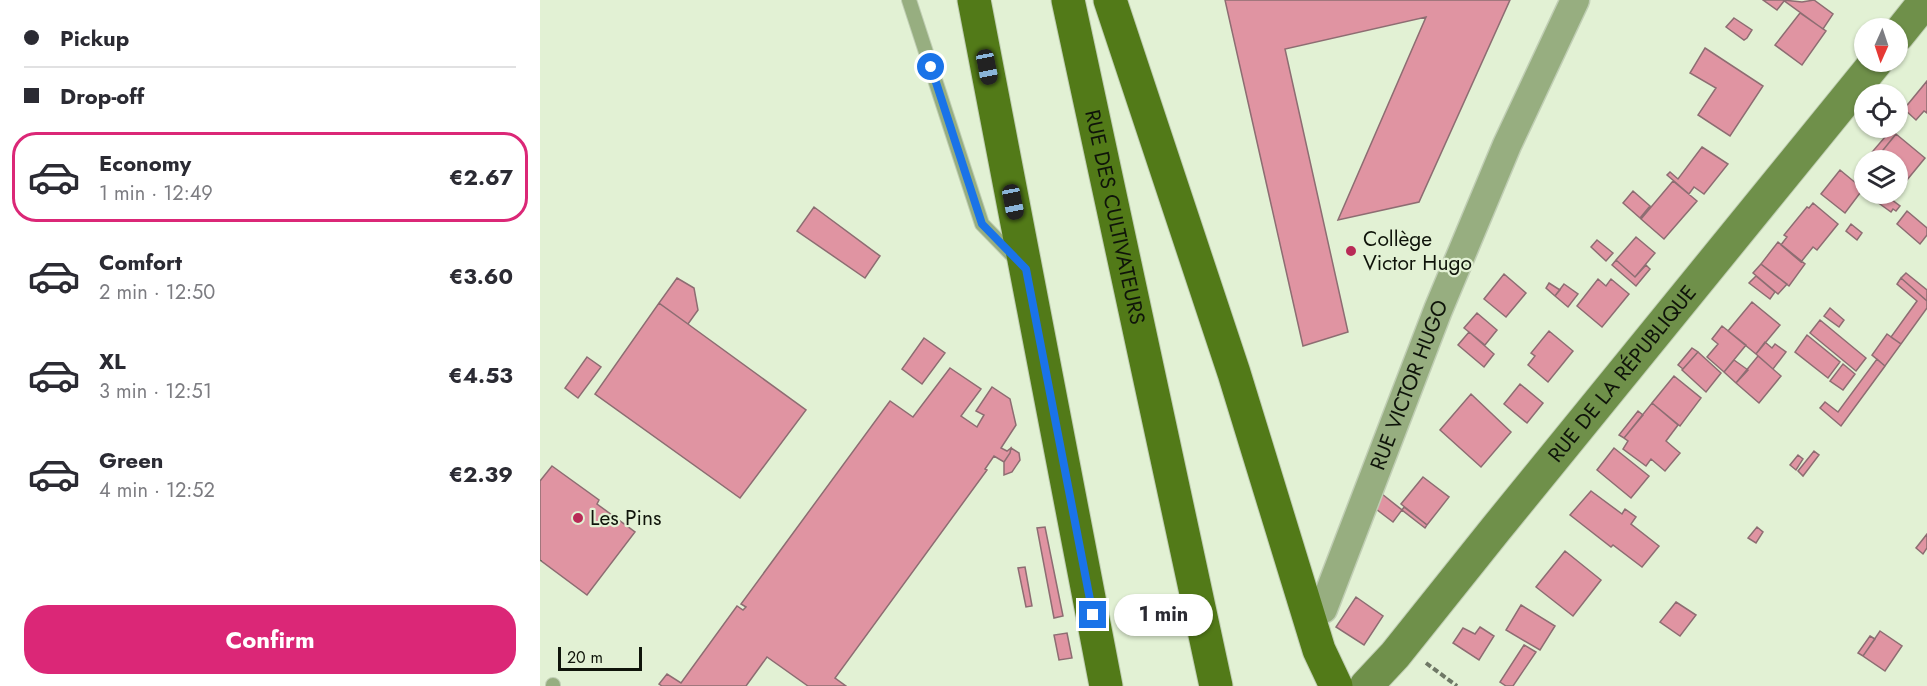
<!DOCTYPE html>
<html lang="en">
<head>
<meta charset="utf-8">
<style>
  :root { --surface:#fff; --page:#f2f2f3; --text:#2b2b33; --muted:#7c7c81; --line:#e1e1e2; --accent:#db2777 }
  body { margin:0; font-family:Jost,sans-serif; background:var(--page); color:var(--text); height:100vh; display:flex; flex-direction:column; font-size:22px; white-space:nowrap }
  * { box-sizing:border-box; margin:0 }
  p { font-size:20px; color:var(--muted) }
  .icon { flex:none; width:33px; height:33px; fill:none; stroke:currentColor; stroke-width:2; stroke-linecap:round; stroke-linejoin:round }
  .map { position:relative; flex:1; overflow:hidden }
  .drawer { display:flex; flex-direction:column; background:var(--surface); width:540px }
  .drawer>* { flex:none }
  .guide { display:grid; align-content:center; height:132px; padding:0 24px; background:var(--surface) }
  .needle { width:39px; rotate:183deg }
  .tools { position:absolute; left:1314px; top:18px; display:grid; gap:12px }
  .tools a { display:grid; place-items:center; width:54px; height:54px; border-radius:50%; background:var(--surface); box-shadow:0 2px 4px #0004; font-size:30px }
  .scale { position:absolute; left:18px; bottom:15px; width:84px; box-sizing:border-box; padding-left:6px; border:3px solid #0f140a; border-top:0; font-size:16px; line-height:21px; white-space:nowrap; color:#0f140a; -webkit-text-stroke:4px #e2f1d4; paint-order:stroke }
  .end { position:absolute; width:27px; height:27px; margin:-14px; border:8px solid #1a73e8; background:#fff; box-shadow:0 0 0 3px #fff }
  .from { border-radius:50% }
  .bubble { position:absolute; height:42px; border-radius:21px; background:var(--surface); box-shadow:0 2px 4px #0004; font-size:20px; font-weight:700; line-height:42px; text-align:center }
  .car { position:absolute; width:18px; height:36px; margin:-18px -9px; border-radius:8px; box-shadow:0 0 4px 2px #0007; background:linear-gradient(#222 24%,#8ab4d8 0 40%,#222 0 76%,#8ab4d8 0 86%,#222 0) }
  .guide b { display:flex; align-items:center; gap:21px; height:57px; font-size:22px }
  .guide b+b { border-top:2px solid var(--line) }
  .guide i { width:15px; height:15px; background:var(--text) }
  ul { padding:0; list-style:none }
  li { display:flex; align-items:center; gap:18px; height:90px; margin:0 12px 9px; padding:0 12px; border:3px solid transparent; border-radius:24px }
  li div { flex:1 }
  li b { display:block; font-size:22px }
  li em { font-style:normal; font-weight:700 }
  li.on { border-color:var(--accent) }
  li>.icon { width:54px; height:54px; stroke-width:1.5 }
  .cta { display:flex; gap:12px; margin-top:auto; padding:12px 24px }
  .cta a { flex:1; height:69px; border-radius:24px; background:var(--accent); color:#fff; font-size:24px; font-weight:700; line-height:69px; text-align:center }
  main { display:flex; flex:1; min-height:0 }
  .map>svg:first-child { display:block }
  .building { fill:#e094a2; stroke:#8d6d72; stroke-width:1.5 }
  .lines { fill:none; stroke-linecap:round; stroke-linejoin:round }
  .lane-casing { stroke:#c0ceb4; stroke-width:16 }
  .street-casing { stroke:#c0ceb4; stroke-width:31 }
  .secondary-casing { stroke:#c0ceb4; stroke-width:35 }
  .primary-casing { stroke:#c0ceb4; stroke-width:35 }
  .path { stroke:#6f7866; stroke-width:4; stroke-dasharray:6 3; stroke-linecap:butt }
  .lane { stroke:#97ae80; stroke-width:14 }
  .street { stroke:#97ae80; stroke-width:28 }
  .secondary { stroke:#6f904a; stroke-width:33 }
  .primary { stroke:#527a18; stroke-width:33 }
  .route { stroke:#1a73e8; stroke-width:8 }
  .poi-dot { fill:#b92a57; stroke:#e2f1d4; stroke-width:2 }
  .labels { text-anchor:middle; stroke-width:4.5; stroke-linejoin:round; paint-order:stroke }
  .street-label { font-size:21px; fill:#0f140a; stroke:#e2f1d4 }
  .poi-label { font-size:21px; fill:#0f140a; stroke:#e2f1d4; text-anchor:start }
</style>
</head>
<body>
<main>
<section class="drawer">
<div class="guide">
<b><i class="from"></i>Pickup</b>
<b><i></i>Drop-off</b>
</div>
<ul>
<li class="on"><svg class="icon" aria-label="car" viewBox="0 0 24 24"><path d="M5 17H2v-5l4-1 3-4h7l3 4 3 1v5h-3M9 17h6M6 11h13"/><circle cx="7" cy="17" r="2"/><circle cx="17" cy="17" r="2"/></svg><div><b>Economy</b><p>1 min · 12:49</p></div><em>€2.67</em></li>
<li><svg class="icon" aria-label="car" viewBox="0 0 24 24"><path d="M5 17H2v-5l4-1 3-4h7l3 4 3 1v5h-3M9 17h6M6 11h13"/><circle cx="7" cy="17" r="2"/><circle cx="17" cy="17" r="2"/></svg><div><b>Comfort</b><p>2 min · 12:50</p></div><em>€3.60</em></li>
<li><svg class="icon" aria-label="car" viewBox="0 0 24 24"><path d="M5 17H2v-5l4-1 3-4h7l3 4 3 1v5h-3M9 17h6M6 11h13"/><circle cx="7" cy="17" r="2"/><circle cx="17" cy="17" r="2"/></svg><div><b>XL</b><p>3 min · 12:51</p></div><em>€4.53</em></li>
<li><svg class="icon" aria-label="car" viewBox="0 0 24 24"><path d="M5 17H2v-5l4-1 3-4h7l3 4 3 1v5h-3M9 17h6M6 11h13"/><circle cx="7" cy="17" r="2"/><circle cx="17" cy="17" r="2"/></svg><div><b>Green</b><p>4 min · 12:52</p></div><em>€2.39</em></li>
</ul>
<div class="cta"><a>Confirm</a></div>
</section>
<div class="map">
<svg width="1387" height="686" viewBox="0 0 1387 686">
  <rect width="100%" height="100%" fill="#e2f1d4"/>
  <path class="building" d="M685,0h285l-91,202 -81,18 88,-203 -141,32 63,283 -45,14z
    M1223,0h20l1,1 -7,9z
    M1243,0l19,2 12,-2 19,14 -10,15z
    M1260,13l26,18 -24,34 -27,-20z
    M1194,18l18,12 -5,8 -3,2 -18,-13z
    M1165,48l58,38 -33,50 -32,-21 18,-27 -26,-15z
    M1387,81v32l-3,-2 -8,9 -12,-11z
    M1351,130l5,4 -21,26h-5l-3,-2z
    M1356,134l29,24 -23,28 -4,-2v-24h-23z
    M1162,147l26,17 -24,30 -10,-7 -5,7 -22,-19 3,-3 8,7z
    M1300,170l23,19 -18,24 -24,-19z
    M1133,181l24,20 -33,38 -23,-20z
    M1093,191l17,15 -10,12 -17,-15z
    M1326,194h18l16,12 -4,5 -3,-2 -2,3z
    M1273,203l25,21 -21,26 -4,-3 -12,15 -20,-17 6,-8 -3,-2 23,-28 2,1z
    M274,207l66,49 -15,22 -68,-47z
    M1367,211l20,17v7l-7,9 -23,-20z
    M1311,224l11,9 -5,7 -11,-9z
    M1096,237l19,16 -20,24 -19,-17z
    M1057,240l16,13 -7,8 -15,-14z
    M1238,242l27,22 -16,22 -28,-22z
    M1076,260l19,17 11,-12 4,4 -14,17 -24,-21z
    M1221,264l26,20 -9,10 -25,-21z
    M1366,273l21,17v11l-26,-23z
    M964,274l22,19 -20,24 -22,-18z
    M1216,276l19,16 -5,7 -21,-16z
    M137,278l17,10 4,22 -10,14 -29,-21z
    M1361,278l26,23v7l-26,36 -10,-7 26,-36 -20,-17z
    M1058,279l8,7 5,-7 18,15 -27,33 -25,-21z
    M1009,283l11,7 -5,6 -9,-8z
    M1024,284l14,10 -10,13 -13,-11z
    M1212,302l28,23 -24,29 -28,-23z
    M119,303l147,107 -66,88 -145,-104z
    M1290,308l14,12 -5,7 -15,-11z
    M937,313l20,17 -12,15 -21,-17z
    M1280,320l46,38 -10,13 -46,-38z
    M1182,326l24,19 -22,27 -17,-15 11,-13 -6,-5z
    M1009,331l24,20 -25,31 -20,-17 7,-9 -4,-3z
    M929,332l25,22 -10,13 -26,-22z
    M1347,334l14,10 -16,22 -13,-11z
    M1267,335l33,27 -12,16 -33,-26z
    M384,338l21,15 -23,31 -20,-15z
    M1225,342l7,6 3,-4 11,8 -13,17 -17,-15z
    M1152,348l6,4 -15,17 -5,-4z
    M1158,352l23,21 -15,19 -24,-22z
    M1218,356l23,20 -22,27 -23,-20z
    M47,357l14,10 -23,31 -13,-10z
    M1337,359l8,7 -44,60 -21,-18 5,-6 13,10z
    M1194,360l14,10 -12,13 -12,-11z
    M1303,364l12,10 -12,16 -13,-9z
    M410,368l31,21 -20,27 16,11 7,-12 -8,-4 16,-24 18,12 6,26 -15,23 6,3 4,-3 -1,5 -6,9 -10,-6 -9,13 2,1 -152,208 11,8h-38l-41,-29 -21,29h-84l-3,-2 8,-10 14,9 56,-77 6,4 3,-3 -5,-3 149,-203 23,16z
    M1134,376l27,22 -21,28 -28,-23z
    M980,384l23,19 -16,20 -23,-19z
    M931,394l40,38 -30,35 -41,-37z
    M1112,403l26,22 -12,16 14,12 -15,18 -14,-12 -5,7 -23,-17 5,-8 -4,-3z
    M1098,411l5,4 -19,23 -5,-3z
    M471,448l8,5 1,7 -8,12 -8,3v-13l6,-9z
    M1074,448l35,28 -18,22 -34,-28z
    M1274,451l5,4 -16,21 -5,-5z
    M1258,455l5,4 -7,11 -6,-5z
    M12,466l47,34 -2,4 38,28 -48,63 -47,-35v-79z
    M883,477l26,20 -22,28 -26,-21z
    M1051,491l31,23 3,-5 11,8 -5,7 28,22 -17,21 -29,-22 -2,2 -41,-32z
    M842,494l20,16 -9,12 -17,-13z
    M864,507l23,18 -2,3 -23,-18z
    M505,527l18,89 -9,2 -17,-90z
    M1217,527l6,5 -7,11 -8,-5z
    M1387,534v14l-4,6 -7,-6z
    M1025,551l36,29 -28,36 -37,-29z
    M485,567l7,39 -6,1 -8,-39z
    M816,597l27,19 -19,29 -28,-18z
    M1136,602l20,13 -16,21 -20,-14z
    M981,605l34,21 -15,24 -34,-20z
    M940,627l14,9 -15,24 -26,-17 10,-15 12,6z
    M1340,631l22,15 -17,25 -22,-15z
    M527,633l5,25 -13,2 -5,-25z
    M1330,636l5,3 -12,17 -5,-3z
    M984,645l12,7 -23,34h-7l-6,-4z"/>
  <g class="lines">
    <defs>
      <path id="lane" d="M369,0l73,224 35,36
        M13,685v1"/>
      <g id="street">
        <path id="s1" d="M783,609l115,-299 69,-165 68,-145"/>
      </g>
      <g id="secondary">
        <path d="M1358,35l28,-35"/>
        <path id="s2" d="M826,686l29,-31 100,-125 381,-468"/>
      </g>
      <g id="primary">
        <path d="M434,0l132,686"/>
        <path id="s3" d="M528,0l148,686"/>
        <path d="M570,0l124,373 85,277 17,36"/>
      </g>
    </defs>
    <use href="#lane" class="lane-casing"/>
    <use href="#street" class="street-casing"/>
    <use href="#secondary" class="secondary-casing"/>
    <use href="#primary" class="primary-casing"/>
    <path class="path" d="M0,561v-1
      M886,663l31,23"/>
    <use href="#lane" class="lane"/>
    <use href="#street" class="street"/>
    <use href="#secondary" class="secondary"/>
    <use href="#primary" class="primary"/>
  </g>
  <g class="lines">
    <path class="route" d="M391,67l51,157 44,45 67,346"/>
  </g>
  <g class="poi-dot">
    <circle cx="811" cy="251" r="6"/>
    <circle cx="38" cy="518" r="6"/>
  </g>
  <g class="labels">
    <g class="street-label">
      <text dy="7" stroke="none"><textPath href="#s3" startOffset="222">RUE DES CULTIVATEURS</textPath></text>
      <text dy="7" stroke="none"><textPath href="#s2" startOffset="404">RUE DE LA RÉPUBLIQUE</textPath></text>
      <text dy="7" stroke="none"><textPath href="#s1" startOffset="240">RUE VICTOR HUGO</textPath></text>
    </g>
    <g class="poi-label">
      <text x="823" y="246">Collège<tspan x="823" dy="24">Victor Hugo</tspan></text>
      <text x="50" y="525">Les Pins</text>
    </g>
  </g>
</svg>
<div class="tools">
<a><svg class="needle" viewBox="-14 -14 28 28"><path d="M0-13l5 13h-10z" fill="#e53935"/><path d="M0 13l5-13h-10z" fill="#7c7c81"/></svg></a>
<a><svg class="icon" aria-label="locate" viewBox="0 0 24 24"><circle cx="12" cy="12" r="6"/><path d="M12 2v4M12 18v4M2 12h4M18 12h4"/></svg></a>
<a><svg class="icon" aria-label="layers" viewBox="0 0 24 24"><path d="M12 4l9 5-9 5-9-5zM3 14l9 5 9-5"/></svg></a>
</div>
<div class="scale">20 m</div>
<i class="end from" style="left:391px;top:67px"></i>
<i class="end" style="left:553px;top:615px"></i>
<div class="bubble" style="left:574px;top:594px;width:99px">1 min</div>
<i class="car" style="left:447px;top:67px;rotate:169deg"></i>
<i class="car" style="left:473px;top:202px;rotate:169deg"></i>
</div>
</main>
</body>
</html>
